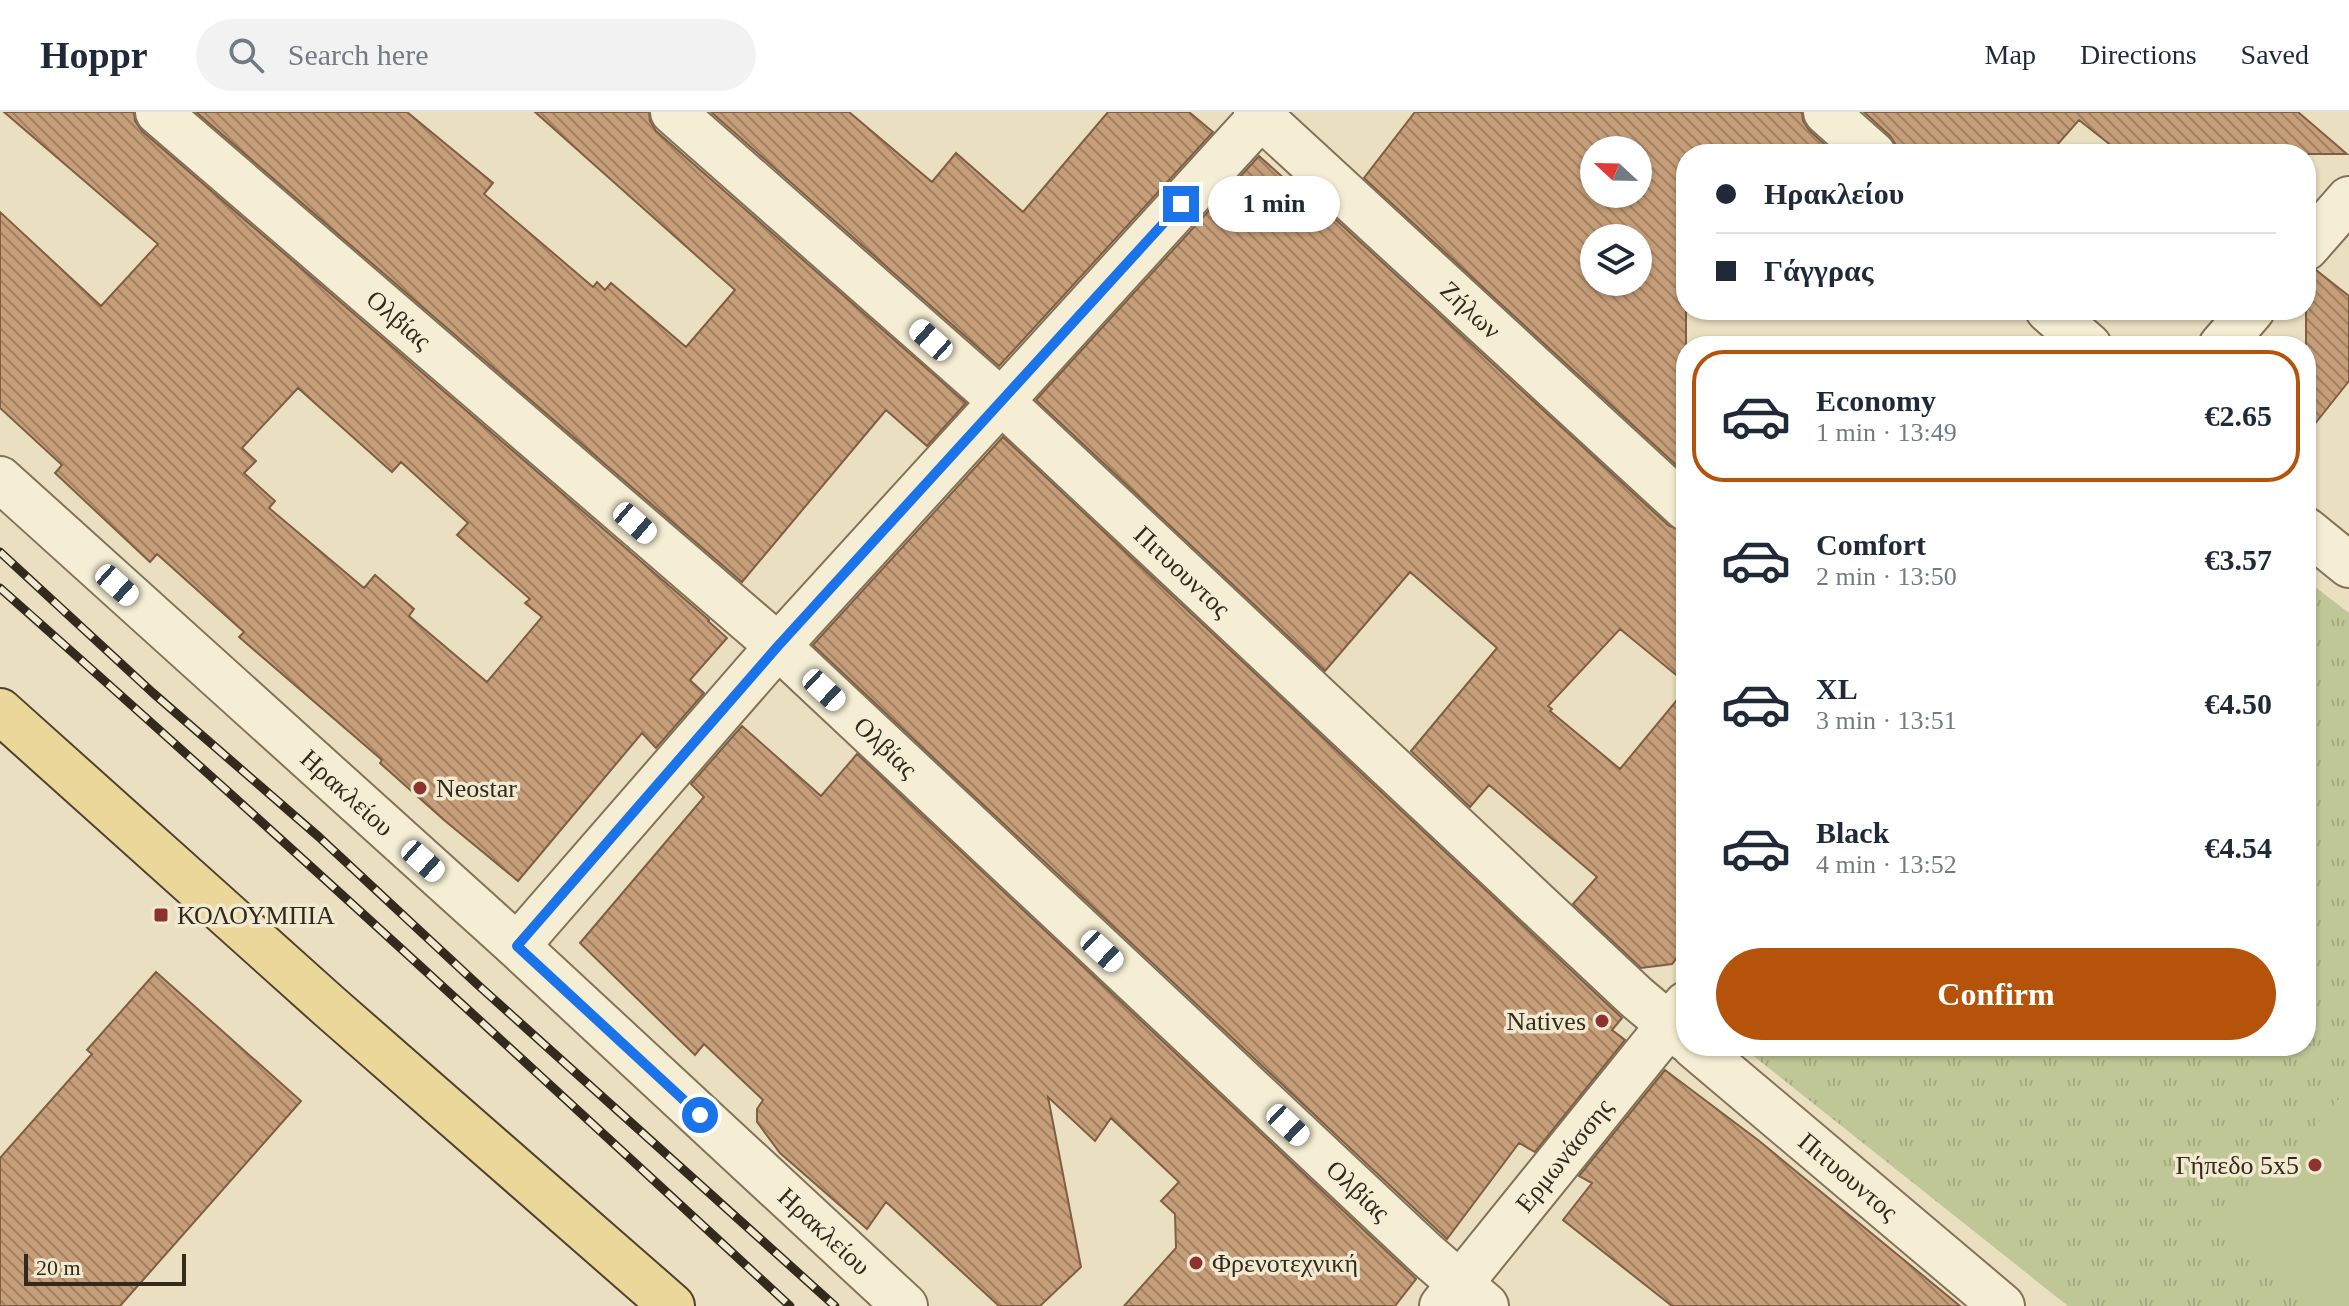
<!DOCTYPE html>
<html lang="en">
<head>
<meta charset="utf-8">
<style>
  :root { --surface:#fff; --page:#f2f2f3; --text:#1f2937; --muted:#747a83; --line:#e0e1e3; --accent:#b45309 }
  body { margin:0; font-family:"Times New Roman",serif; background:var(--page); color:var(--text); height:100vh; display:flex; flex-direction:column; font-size:30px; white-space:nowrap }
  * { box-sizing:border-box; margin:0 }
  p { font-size:26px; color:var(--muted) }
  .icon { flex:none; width:44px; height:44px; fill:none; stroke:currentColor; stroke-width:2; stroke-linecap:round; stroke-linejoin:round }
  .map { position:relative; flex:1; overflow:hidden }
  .panel { position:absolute; left:1676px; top:224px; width:640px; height:720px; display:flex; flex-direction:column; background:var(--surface); border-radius:32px; box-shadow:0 2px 6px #0004 }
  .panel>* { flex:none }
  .hud { position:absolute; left:1676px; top:32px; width:640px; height:176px; border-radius:32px; box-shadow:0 2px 6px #0004; display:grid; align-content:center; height:176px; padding:0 40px; background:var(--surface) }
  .needle { width:52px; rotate:292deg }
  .buttons { position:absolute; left:1580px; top:24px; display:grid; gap:16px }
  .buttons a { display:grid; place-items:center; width:72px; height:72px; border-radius:50%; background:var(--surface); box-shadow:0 2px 6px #0004; font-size:40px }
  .scale { position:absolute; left:24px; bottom:20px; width:162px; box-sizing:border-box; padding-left:8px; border:4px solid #33291d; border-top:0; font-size:22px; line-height:28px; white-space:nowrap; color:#33291d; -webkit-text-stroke:6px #f2ead0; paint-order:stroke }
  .end { position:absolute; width:36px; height:36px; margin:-18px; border:10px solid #1a73e8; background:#fff; box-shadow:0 0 0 4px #fff }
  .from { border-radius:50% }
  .bubble { position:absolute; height:56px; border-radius:28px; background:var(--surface); box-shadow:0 2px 6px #0004; font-size:26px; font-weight:700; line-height:56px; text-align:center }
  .car { position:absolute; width:24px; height:48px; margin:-24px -12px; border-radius:10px; box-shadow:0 0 6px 2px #0007; background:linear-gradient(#fff 24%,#345 0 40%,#fff 0 76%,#345 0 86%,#fff 0) }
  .hud b { display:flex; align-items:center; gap:28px; height:76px; font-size:30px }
  .hud b+b { border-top:2px solid var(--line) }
  .hud i { width:20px; height:20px; background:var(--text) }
  ul { padding:14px 0 0; list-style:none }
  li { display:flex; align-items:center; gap:24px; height:132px; margin:0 16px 12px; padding:0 24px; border:4px solid transparent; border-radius:32px }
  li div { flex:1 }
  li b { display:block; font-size:30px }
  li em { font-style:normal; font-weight:700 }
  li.selected { border-color:var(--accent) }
  li>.icon { width:72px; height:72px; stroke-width:1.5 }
  .action { display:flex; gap:16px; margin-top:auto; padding:16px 40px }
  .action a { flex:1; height:92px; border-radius:48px; background:var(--accent); color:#fff; font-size:32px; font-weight:700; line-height:92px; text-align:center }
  header { display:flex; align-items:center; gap:48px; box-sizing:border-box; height:112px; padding:0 40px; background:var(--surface); border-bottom:2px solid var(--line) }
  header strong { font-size:38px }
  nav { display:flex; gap:44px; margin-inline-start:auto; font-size:28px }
  .search { width:560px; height:72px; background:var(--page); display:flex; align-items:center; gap:20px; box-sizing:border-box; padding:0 28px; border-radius:44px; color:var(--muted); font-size:30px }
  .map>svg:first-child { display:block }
  .grass { fill:url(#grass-tufts) }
  .garden { fill:#bfc796 }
  .building { fill:url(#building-back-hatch); stroke:#805e42; stroke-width:2; fill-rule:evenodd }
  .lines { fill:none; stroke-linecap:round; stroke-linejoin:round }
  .minor-casing { stroke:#82725a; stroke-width:48 }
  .major-casing { stroke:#50402e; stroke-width:48 }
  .minor { stroke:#f6eed4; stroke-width:44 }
  .major { stroke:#ecd79b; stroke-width:44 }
  .rail-casing { stroke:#33291d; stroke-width:9 }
  .rail { stroke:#f2ead0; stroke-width:6; stroke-dasharray:18; stroke-linecap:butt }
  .route { stroke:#1a73e8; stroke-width:10 }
  .poi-dot { fill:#8d332e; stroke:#f2ead0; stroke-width:3 }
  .labels { text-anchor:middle; stroke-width:7; stroke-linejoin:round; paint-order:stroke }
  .street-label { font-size:26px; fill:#33291d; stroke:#f2ead0 }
  .poi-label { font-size:26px; fill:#33291d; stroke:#f2ead0; text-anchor:start }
</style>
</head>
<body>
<header>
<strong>Hoppr</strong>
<div class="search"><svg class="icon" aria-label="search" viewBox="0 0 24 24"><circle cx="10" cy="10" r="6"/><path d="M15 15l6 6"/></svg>Search here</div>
<nav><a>Map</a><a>Directions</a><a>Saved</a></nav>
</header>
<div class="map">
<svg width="2349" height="1194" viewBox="0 0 2349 1194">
  <defs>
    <pattern id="grass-tufts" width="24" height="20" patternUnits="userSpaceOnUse" patternTransform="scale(2)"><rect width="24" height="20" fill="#bfc796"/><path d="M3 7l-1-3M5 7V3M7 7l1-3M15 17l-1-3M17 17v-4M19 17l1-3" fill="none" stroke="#a5ab81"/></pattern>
    <pattern id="building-back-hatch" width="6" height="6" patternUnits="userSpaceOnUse" patternTransform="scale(2)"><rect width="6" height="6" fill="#c69e79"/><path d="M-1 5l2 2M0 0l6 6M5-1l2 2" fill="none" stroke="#a18163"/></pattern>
  </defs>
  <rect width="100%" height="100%" fill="#eae0c1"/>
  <path class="grass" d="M2306,468l43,33v693h-281l-327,-260h565z"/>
  <path class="garden" d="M2349,975v219h-24l-94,-85z"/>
  <path class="building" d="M4,0h130l1,9 7,10 567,489 -1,1 19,17 -37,42 14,13 -48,55 -14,-15 -124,148 -74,-61 -64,-57 2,-3 -143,-123 5,-5 -87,-78 -7,8 -95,-89 7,-8 -62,-57v-196l101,94 57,-62zM298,276l94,84 9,-10 67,61 -11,12 73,64 -5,4 17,14 -55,65 -78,-66 5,-7 -39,-34 -11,13 -95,-80 6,-7 -31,-28 12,-12 -14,-13z
    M196,0h211l86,71 -9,11 109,93 4,-5 8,8 6,-7 75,64 49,-57 -200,-178h114l1,9 6,10 310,272 -39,43 -41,-36 -144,172z
    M711,0h138l83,70 24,-29 67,59 85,-100h81l24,20 -214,234z
    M1415,0h387l1,9 6,9 26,24h-149v320l-322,-296zM1594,38h44v44h-44zM1594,126h44v44h-44z
    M1864,0h434l49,42h-225l-43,-34 -30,34h-152l-1,-9 -6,-9z
    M1259,44l72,64 2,-3 336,309 17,6v151l-66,-54 -72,77 4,3 -2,2 70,58 66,-80v257l-14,18 -31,4 -68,-64 24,-27 -108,-92 -19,22 -59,-56 86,-103 -87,-76 -85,99 -289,-271z
    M2316,158l33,26v85l-43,54v-163z
    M1003,325l619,581 -10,12 13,10 -90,112 -16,-9 -72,96 -634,-594z
    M742,614l79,70 36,-42 559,525 -21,27h-271l52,-58 -1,-34 -14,-13 18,-19 -68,-64 -16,23 -47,-44 33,170 -41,39h-41l-113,-104 -19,27 -87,-76 -23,-31v-13l6,-9 -59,-56 -9,11 -115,-112 124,-146 -13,-13z
    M156,860l145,129 -181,205h-120v-148l92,-104 -5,-4z
    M1665,958l93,70 202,166h-288l-109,-86 29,-37 -13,-7z"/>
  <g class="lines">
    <defs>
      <g id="minor">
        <path id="s1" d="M158,0l620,534 649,609 59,51"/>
        <path id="s2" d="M673,0l329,290 634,595 50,42"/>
        <path id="s3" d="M1256,0l430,396"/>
        <path d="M1826,0l47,42"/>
        <path d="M2306,136l43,-49"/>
        <path d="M2048,198l41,36"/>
        <path d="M2221,234l31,-36"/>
        <path id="s4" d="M0,367l517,467 388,360"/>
        <path d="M2306,418l43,35"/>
        <path d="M517,834l261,-300 487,-534"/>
        <path id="s5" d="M1694,934l308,260"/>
        <path id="s6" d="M1442,1194l244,-302"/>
      </g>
      <path id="major" d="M0,599l330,296 342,299"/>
    </defs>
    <use href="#minor" class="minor-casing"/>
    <use href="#major" class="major-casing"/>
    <use href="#minor" class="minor"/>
    <use href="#major" class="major"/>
    <defs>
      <path id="rail" d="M0,440l153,141 166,144 159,148 357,321
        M0,476c267,236 529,477 790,718"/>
    </defs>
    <use href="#rail" class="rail-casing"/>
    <use href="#rail" class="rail"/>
  </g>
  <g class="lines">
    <path class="route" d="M700,1003l-183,-169 261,-300 403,-442"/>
  </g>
  <g class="poi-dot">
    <circle cx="420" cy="676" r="8"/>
    <rect x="153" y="795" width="16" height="16" rx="4"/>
    <circle cx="1602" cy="909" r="8"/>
    <circle cx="2315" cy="1053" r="8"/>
    <circle cx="1196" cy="1151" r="8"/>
  </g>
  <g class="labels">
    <g class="street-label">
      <text dy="9" stroke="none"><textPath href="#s3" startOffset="292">Ζήλων</textPath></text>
      <text dy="9" stroke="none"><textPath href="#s1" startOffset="318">Ολβίας</textPath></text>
      <text dy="9" stroke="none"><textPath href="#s2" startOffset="686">Πιτυουντος</textPath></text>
      <text dy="9" stroke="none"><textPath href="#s1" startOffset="966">Ολβίας</textPath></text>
      <text dy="9" stroke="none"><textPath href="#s4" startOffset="468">Ηρακλείου</textPath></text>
      <text dy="9" stroke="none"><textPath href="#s6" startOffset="194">Ερμωνάσσης</textPath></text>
      <text dy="9" stroke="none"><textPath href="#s5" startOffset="202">Πιτυουντος</textPath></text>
      <text dy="9" stroke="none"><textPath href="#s1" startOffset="1614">Ολβίας</textPath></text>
      <text dy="9" stroke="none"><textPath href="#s4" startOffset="1116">Ηρακλείου</textPath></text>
    </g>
    <g class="poi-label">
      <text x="436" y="685">Neostar</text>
      <text x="177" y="812">ΚΟΛΟΥΜΠΙΑ</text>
      <text x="1586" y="918" text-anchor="end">Natives</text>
      <text x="2299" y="1062" text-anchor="end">Γήπεδο 5x5</text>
      <text x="1212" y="1160">Φρενοτεχνική</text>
    </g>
  </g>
</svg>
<div class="buttons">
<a><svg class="needle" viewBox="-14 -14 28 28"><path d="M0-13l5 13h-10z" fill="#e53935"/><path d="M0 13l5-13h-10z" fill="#747a83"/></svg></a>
<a><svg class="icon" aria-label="layers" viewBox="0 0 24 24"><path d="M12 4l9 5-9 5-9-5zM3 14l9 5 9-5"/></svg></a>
</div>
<div class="scale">20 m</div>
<i class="end from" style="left:700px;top:1003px"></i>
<i class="end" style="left:1181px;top:92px"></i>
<div class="bubble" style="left:1208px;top:64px;width:132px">1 min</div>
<i class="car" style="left:931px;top:228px;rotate:312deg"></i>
<i class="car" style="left:635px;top:411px;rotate:131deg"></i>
<i class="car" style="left:117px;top:473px;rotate:132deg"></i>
<i class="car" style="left:824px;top:578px;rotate:133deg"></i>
<i class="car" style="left:423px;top:749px;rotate:132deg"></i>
<i class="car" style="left:1102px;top:839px;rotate:133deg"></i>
<i class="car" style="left:1288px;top:1013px;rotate:133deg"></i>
<div class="hud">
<b><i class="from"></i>Ηρακλείου</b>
<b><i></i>Γάγγρας</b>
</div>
<section class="panel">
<ul>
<li class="selected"><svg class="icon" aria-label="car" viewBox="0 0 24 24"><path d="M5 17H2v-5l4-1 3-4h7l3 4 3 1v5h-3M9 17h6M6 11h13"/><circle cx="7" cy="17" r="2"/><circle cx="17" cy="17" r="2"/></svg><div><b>Economy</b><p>1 min · 13:49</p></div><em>€2.65</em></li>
<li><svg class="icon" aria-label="car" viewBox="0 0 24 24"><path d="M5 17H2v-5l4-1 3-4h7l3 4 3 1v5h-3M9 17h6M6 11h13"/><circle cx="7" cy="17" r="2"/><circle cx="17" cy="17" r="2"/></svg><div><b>Comfort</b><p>2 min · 13:50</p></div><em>€3.57</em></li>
<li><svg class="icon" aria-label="car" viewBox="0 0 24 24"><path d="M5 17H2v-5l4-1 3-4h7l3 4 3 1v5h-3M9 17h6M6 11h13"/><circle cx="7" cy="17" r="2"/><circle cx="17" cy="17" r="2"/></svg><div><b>XL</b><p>3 min · 13:51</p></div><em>€4.50</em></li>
<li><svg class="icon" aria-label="car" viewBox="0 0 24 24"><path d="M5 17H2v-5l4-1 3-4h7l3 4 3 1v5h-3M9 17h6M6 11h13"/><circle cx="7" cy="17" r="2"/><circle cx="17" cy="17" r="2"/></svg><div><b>Black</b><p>4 min · 13:52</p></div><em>€4.54</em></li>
</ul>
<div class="action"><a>Confirm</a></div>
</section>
</div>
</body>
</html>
